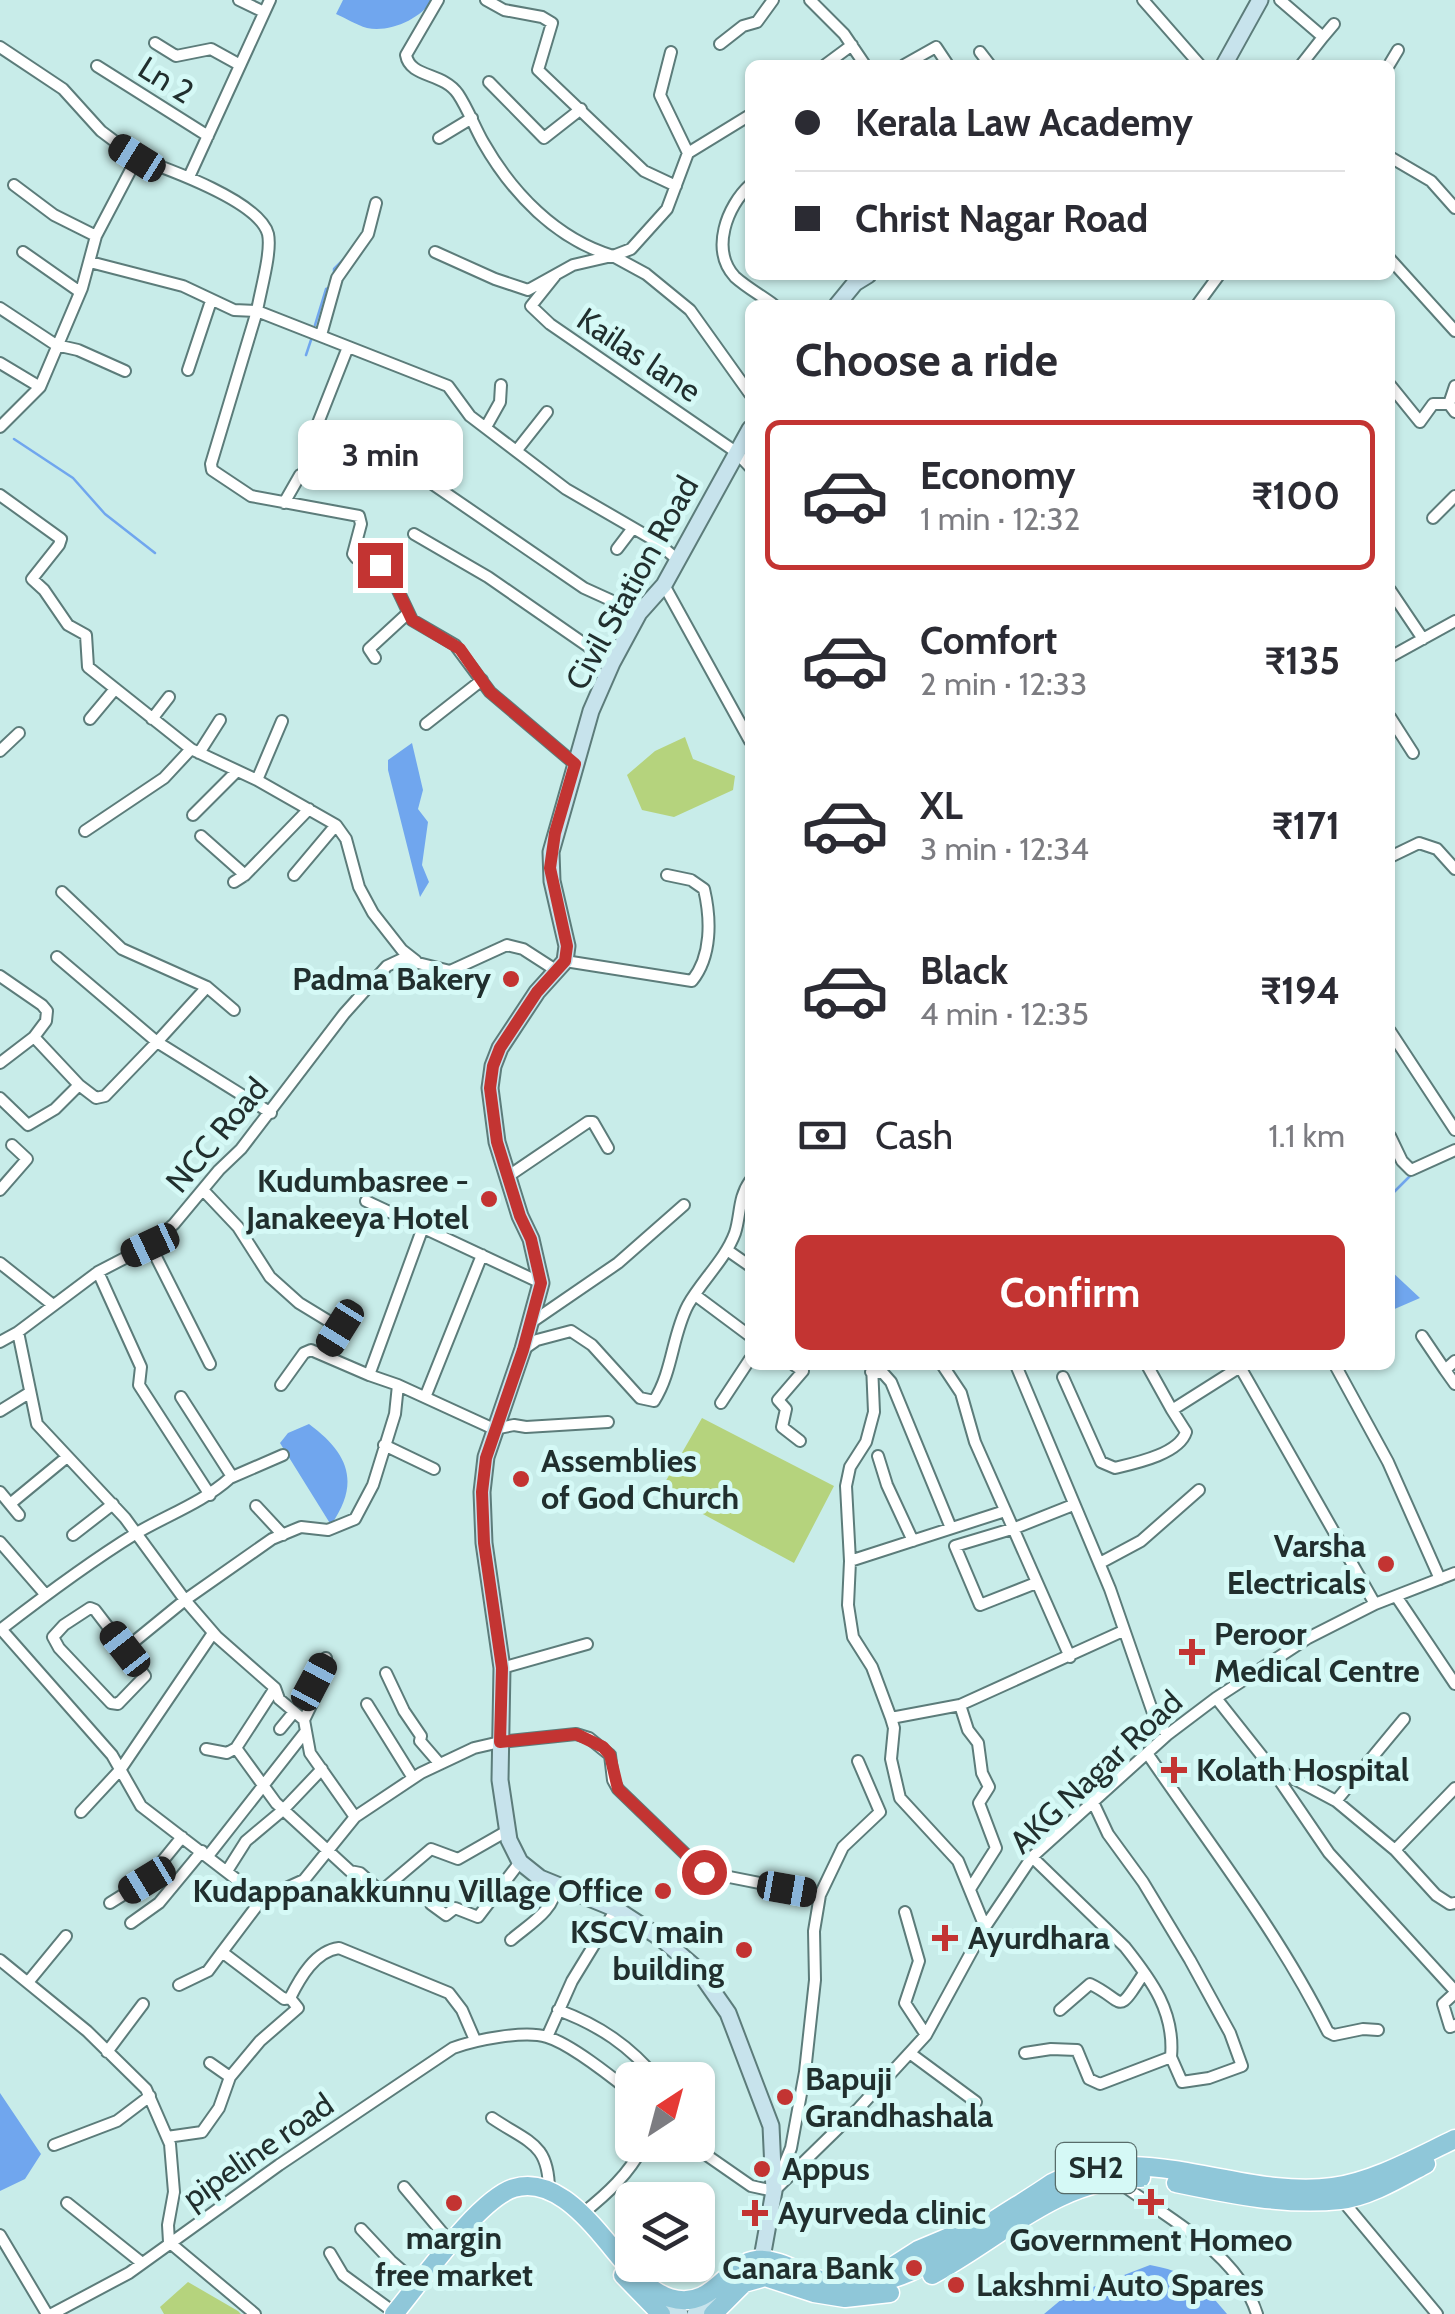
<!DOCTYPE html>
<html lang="en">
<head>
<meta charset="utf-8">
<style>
  :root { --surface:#fff; --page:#f2f2f3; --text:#2b2b33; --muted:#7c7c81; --line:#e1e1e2; --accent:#c33432 }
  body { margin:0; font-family:Cabin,sans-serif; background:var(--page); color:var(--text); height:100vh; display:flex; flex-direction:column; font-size:38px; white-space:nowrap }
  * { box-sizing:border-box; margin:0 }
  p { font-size:32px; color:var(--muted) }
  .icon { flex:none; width:55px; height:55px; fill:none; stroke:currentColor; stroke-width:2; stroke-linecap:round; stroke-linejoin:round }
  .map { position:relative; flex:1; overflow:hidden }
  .side { position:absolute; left:745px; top:300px; width:650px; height:1070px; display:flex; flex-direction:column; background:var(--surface); border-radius:15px; box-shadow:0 2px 8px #0004 }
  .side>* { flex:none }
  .guide { position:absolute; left:745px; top:60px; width:650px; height:220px; border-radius:15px; box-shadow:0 2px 8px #0004; display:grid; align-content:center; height:220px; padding:0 50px; background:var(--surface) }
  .needle { width:65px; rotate:36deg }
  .buttons { position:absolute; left:615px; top:2062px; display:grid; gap:20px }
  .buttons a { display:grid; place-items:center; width:100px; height:100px; border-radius:15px; background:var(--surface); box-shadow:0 2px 8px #0004; font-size:50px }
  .end { position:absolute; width:45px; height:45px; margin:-22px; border:12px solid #c33432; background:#fff; box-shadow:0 0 0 5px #fff }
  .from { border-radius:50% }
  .bubble { position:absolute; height:70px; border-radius:15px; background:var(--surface); box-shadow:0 2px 8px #0004; font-size:32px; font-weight:700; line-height:70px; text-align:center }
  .car { position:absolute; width:30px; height:60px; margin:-30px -15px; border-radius:12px; box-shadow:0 0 8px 2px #0007; background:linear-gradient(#222 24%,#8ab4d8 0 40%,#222 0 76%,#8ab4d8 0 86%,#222 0) }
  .guide b { display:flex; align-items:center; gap:35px; height:95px; font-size:38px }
  .guide b+b { border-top:2px solid var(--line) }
  .guide i { width:25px; height:25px; background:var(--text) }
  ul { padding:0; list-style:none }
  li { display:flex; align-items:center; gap:30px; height:150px; margin:0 20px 15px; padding:0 30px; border:5px solid transparent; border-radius:15px }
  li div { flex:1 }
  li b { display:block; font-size:38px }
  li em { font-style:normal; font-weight:700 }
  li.on { border-color:var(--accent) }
  li>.icon { width:90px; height:90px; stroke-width:1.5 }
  h2 { padding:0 50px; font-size:45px; line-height:120px }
  .pay { display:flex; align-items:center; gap:25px; height:110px; padding:0 50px; font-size:38px }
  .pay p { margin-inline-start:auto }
  .primary-button { display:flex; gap:20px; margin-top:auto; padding:20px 50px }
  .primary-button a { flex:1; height:115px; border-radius:15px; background:var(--accent); color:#fff; font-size:40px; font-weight:700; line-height:115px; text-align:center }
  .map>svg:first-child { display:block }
  .green { fill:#b5d37d }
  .water { fill:#70a6ee }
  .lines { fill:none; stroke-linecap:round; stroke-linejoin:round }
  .stream { stroke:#70a6ee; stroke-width:2.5 }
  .street-casing { stroke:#5c7c7a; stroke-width:14 }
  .secondary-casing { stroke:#5c7c7a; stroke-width:19 }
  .primary-casing { stroke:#fff; stroke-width:21 }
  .street { stroke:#fff; stroke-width:10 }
  .secondary { stroke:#c7e3ec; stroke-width:15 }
  .primary { stroke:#8fc7d9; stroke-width:18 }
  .route { stroke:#c33432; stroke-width:12 }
  .poi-dot { fill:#c33432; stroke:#d5f9f6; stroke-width:4 }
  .labels { text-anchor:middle; stroke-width:10; stroke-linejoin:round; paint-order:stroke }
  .shield { fill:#d5f9f6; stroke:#576c6a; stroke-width:2.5 }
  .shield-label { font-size:30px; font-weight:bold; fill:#212f2e }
  .street-label { font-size:32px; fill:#212f2e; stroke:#d5f9f6 }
  .poi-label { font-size:32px; font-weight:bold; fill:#212f2e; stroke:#d5f9f6; text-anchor:start }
</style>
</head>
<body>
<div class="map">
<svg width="1455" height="2314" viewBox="0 0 1455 2314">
  <rect width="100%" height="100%" fill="#c8ece9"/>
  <path class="green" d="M685,737l8,22 42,17 -2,14 -59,27 -32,-7 -15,-35 28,-24z
    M702,1418l132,68 -40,77 -134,-72z
    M188,2282l50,29 3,3h-77l-4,-7z"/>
  <path class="water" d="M343,0h89c-11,19 -43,33 -65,28 -11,-3 -21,-10 -31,-14z
    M412,743l11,47 -5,19 10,13 -6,43 7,17 -9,15 -32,-127v-10z
    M1390,1270l30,28 -30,13z
    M309,1424c39,29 52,58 22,101l-51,-82 8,-10z
    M0,2093l41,61 -16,25 -25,12z
    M1150,2265c41,8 51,18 77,49h-183l18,-15z"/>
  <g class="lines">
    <path class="stream" d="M334,273v-4l13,-13
      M315,325l11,-36 3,-1
      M306,355l5,-15
      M14,439l59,39 32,36 50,39
      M1390,1196l20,-20"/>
    <defs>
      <path id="street" d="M239,0l25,12
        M438,0l-32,55c4,23 37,17 52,39 10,15 16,32 25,48 29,51 73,97 130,114
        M486,0l18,10 38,7 10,6 -14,47 106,101 32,15
        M810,0l34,34 21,31
        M1143,0l57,65
        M1280,0l43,37 -22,28
        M1323,37l11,-13
        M155,43l21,13 35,-7 29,16
        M720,44l23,-18 14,-4 16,-22
        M0,47l63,42 38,42 36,27 -41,78 -14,52 -42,99 -40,40
        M671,52l-11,43 28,58
        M980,52l10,13
        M825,65l27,-20
        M904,65l32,-18 12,18
        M1389,65l9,-15
        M97,66l111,70
        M489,82l55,56 37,-29
        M750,115l-62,38 -21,56 -36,40 -18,7 33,18 44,36 60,84
        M439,138l33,-20
        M1390,157l41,24 24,27
        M137,158c31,11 122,43 131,76 4,18 -8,58 -11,77l191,75 22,30 96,73 88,51 24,20
        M189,177l81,-177
        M14,185l40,30 42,21
        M750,185c-23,21 -40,65 -15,92 11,10 27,19 39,28
        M23,252l57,40
        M435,252l60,27 33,11 45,-25 39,-9
        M1390,259l65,72
        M90,262l93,24 51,24 23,1 -46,153 1,6 39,26 108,20 2,8 -8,30 3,4 24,7 14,17 18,38 43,25 35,47 85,72
        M555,276l-24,30 19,18 186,128 14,15
        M1197,305l22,-30
        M0,308l56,37 22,5 47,21
        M321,335l16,-57 31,-44 8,-31
        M0,363l40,24
        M188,370l23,-69
        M1390,385l30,37 13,-18h16
        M1455,386l-6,18 6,8
        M318,423l30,-76
        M486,427l14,-25 1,-17
        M517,450l30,-38
        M431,483l153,105 55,25
        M0,495l61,44 -2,6 -27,34 12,11 24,35 18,10 2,32 103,82 66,31 79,45 10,14 13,48 14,26 29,37 14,11
        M284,503l16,-28
        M1433,518l22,-22
        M414,534l74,43 124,86
        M617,549l16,-21
        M664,585l86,156
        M1390,590l33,49
        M1390,657l65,-36
        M375,658l-6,-9 38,-35
        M1390,717l23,36
        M90,719l25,-30
        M152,719l17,-22
        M426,724l56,-44
        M0,751l19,-18
        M199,753l21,-33
        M257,780l25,-59
        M193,815l43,-43
        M85,831l79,-53 27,-29
        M201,836l44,39
        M1390,857l29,-14 18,6 18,20
        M294,875l42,-50
        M234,882l11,-7 64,-66
        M62,892l60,57 85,38 27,23
        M57,957l100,85 50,-55
        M565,961l127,20c20,-25 19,-62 12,-92l-13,-9 -24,-5
        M0,976l42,29 5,6 -1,10 -12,16 45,48 17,13 9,-2 52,-54 114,71
        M1390,1031l65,99
        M0,1063l34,-26
        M0,1098l28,27 27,-16 24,-24
        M1390,1136l12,25 9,9 44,-20
        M507,1177l81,-55h5l15,26
        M0,1190l27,-31 -15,-14
        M203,1190l35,37 32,50 29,26 41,25 -17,26
        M366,1201l175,82
        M150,1245l60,119
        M727,1250l23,16
        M0,1263l53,42
        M98,1272l43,95 -2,18 71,110
        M695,1295l55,41
        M532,1322l86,-59 66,-58
        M18,1332l19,92 88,94 60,82 87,-61 29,-12 27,3 27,-11 18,-34 22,-71 3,-29 96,44 20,-4 12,2 82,-5
        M1422,1336l23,34 10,-9
        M0,1342l18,-10 80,-60 52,-27 24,-21 45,-54 22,-21 103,-135 43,-48 15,-7 48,12 57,-26 16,4 31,20
        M524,1349l13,-9 34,-9 21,14 48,53 14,3c19,-30 18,-66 34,-96 14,-25 37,-45 47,-72 6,-19 3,-35 15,-52
        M794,1365l9,6 -25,29 8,9 -4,18 18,14
        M872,1365l2,47 -8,30 -16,25 -4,19 4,75 -2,44 5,32 19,30 19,51 3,10 -3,31 9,39 58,63 27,66
        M1016,1365l94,224 43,124 14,22
        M1147,1365l25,45
        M1335,1365l53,97 52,117
        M943,1366l18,27 14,49 95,215
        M1445,1370l10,14
        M871,1372l12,1 8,9 60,146
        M1063,1377l38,85 14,6c21,-5 64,-14 71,-36l-14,-22 68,-43 135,237
        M281,1385l23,-32 7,-3 58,25
        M398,1385l-29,-10 53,-145
        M426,1395l56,-140
        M721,1403l29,-44
        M0,1411l29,-18
        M384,1445l50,24
        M878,1456l9,29 26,56
        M230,1478l53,-23
        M0,1492l19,23
        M10,1504l57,-47
        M256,1506l27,29
        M73,1535l40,-31
        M0,1542l45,52
        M850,1561l155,-50
        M1100,1563l41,-22 58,-51
        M1036,1583l-56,22 -25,-59 60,-18 58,-23
        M1396,1596l59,88
        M1,1629l111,126 29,51 121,93 42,-19 51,-63
        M0,1630c44,-34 88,-67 135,-96 32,-19 67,-31 95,-56l1,-3 -50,-78
        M125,1649l20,27 -27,28 -7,-1 -52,-55 -6,-11 11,-12 26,-17 5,2 30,39 60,-49 32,37 58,51 4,11 25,21 6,33 45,64 66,-44 53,-25 26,-6 76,-8 13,4 21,17 3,25 5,9 86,83 116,23
        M502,1668l85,-24
        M386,1673l18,38 17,25 -1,5 19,22
        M275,1688l-39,60 40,55 74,68 10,2 19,17 6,-2 46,-39 27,10 49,-28
        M1216,1698l53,67 60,88 126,138
        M367,1704l46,74
        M960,1705l8,25 10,13 4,30 7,14 -10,16 17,45 -26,41
        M891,1718l69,-13 163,-74
        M304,1720l13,-27 -3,-11 12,-24
        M280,1729l14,-17
        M206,1749l21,4 9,-5
        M1147,1753c62,91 132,180 181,279l6,3 29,-6 15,1
        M1274,1768l62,33 68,-82
        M1336,1801l59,49 60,-62
        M1093,1802l15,32 35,48 47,78 40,73 12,33 -33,12 -27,4 -11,-25
        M81,1812l39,-42 93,-137
        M1395,1850l41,45 14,9 5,-1
        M208,1856l98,-125
        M1032,1857l93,90c27,34 50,65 46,110
        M227,1871l19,-30 37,-31 39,-41
        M262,1899l-40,53 62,47 6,-1c10,-20 25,-47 49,-50l110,45 13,17 13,30
        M110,1903l37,-23 35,-43
        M431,1904l15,11 9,-7 23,9 42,-55
        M905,1912l14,49 -14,42 21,32
        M131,1923l28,-20 43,-52
        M511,1940c17,-15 45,-30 45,-55
        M0,1960l87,71 59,58 24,55 4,48 -6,33 1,17 86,72
        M29,1981l37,-45
        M179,1985l29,-14 14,-19
        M1455,1993l-12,11 7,23 5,-2
        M558,2010c41,15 72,36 100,70
        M1060,2010l30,-26c36,17 25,34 54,-11
        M547,2037l25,-56 44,-72
        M107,2052l36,-48
        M1025,2053l26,-4 26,1 12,29 11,5 71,-27
        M911,2054l65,48
        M210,2063l20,14
        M492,2118c37,25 57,25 57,73
        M167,2137l35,-5 17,-24 11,-31 30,-36 38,-33 -8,-10
        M54,2145l63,-24 33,-25
        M692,2145l59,41 23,5
        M1117,2181c49,37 120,70 140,133
        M776,2185l15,-37 14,-76 10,-92 -1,-49 6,-36 23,-48 37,-35 -22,-51
        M404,2187l47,56
        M774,2191l85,-83 67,-73 59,-108 47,-70 135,-122 49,-37 92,-60 67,-34 80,-31
        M1342,2200l95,114
        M67,2203l75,60
        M582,2214c26,-21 46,-39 62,-69
        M361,2229l30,32 28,24
        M0,2235l47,79
        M330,2253l13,22 52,38
        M52,2314l77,-41 150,-108 174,-117c22,-8 71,-18 94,-11 24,7 65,40 85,56"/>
      <path id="secondary" d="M1224,65l36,-65
        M837,305l18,-22 13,-8
        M750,429l-86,156 -25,28 -27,50 -21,48 -40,141 1,29 15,65 -2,15 -28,31 -37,56 -7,18 -3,22 7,54 23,74 11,23 10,44 -18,66 -37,108 -4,35 2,51 18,125 -2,112 9,60 11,22 20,16 76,31 46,30 36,31 30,43 43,113 3,65 -14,78
        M661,2295l19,19
        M695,2314l21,-23"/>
      <path id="primary" d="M1176,2183c53,11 110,23 164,17 29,-3 60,-22 86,-36
        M623,2275l38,39
        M932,2275c68,-36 127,-98 209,-97
        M868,2282l50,-32 50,-21
        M394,2314c26,-31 84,-115 120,-126 36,-11 69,25 89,49 18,21 39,52 67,61 43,13 57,-35 86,-38 27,-3 53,21 80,24 57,7 100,-24 145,-55 23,-16 48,-30 71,-46 88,-46 188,17 281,4 42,-6 84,-30 122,-48
        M713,2314l31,-31 21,-6 49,16 31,5 45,-5"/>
    </defs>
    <use href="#street" class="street-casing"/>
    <use href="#secondary" class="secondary-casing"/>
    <use href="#primary" class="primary-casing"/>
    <use href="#street" class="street"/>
    <use href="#secondary" class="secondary"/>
    <use href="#primary" class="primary"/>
  </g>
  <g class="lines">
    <path class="route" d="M380,565l14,17 18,38 48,29 30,43 85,72 -20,69 -5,35 17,78 -2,15 -28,31 -37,56 -7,18 -3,22 7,54 23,74 11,23 10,44 -18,67 -37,108 -4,34 2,51 18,125 -2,74 76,-8 27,13 7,8 8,34 86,83"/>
  </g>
  <g class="poi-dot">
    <circle cx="511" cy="979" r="10"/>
    <circle cx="489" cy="1199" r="10"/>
    <circle cx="521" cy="1479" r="10"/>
    <circle cx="1386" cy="1564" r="10"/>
    <path d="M1187 1637h10v10h10v10h-10v10h-10v-10h-10v-10h10z"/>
    <path d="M1169 1755h10v10h10v10h-10v10h-10v-10h-10v-10h10z"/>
    <circle cx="663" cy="1891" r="10"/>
    <path d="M940 1923h10v10h10v10h-10v10h-10v-10h-10v-10h10z"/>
    <circle cx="744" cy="1950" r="10"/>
    <circle cx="785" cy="2097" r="10"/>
    <circle cx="762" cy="2169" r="10"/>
    <path d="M1146 2187h10v10h10v10h-10v10h-10v-10h-10v-10h10z"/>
    <circle cx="454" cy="2203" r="10"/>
    <path d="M750 2198h10v10h10v10h-10v10h-10v-10h-10v-10h10z"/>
    <circle cx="914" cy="2268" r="10"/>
    <circle cx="956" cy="2285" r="10"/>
  </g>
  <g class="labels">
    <rect class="shield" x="1056" y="2143" width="80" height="50" rx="8"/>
    <g class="shield-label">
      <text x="1096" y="2178">SH2</text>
    </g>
    <g class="street-label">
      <text transform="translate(166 80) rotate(32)" y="11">Ln 2</text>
      <text transform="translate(639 355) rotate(34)" y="11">Kailas lane</text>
      <text transform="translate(632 583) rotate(-61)" y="11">Civil Station Road</text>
      <text transform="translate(217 1135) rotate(-50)" y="11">NCC Road</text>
      <text transform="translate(1096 1772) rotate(-43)" y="11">AKG Nagar Road</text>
      <text transform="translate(258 2151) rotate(-35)" y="11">pipeline road</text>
    </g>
    <g class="poi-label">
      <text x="491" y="990" text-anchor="end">Padma Bakery</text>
      <text x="469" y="1192" text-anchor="end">Kudumbasree -<tspan x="469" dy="37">Janakeeya Hotel</tspan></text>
      <text x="541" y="1472">Assemblies<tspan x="541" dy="37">of God Church</tspan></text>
      <text x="1366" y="1557" text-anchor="end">Varsha<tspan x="1366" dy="37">Electricals</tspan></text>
      <text x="1214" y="1645">Peroor<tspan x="1214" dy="37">Medical Centre</tspan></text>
      <text x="1196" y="1781">Kolath Hospital</text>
      <text x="643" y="1902" text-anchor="end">Kudappanakkunnu Village Office</text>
      <text x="724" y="1943" text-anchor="end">KSCV main<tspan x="724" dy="37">building</tspan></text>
      <text x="968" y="1949">Ayurdhara</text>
      <text x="805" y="2090">Bapuji<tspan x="805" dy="37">Grandhashala</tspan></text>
      <text x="782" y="2180">Appus</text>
      <text x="778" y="2224">Ayurveda clinic</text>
      <text x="454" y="2249" text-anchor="middle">margin<tspan x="454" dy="37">free market</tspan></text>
      <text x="1151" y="2251" text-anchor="middle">Government Homeo</text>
      <text x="894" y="2279" text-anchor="end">Canara Bank</text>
      <text x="976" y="2296">Lakshmi Auto Spares</text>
    </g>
  </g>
</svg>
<div class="buttons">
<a><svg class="needle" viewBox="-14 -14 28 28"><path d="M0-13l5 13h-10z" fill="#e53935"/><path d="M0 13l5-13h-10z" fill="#7c7c81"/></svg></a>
<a><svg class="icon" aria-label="layers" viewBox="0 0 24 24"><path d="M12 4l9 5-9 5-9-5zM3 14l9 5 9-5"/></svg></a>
</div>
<i class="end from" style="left:704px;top:1872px"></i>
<i class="end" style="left:380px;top:565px"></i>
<div class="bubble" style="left:298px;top:420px;width:165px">3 min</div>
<i class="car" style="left:137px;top:158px;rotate:302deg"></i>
<i class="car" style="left:150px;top:1245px;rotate:245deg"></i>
<i class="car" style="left:340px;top:1328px;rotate:212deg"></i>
<i class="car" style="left:125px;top:1649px;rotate:322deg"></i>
<i class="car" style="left:314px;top:1682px;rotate:28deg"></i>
<i class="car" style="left:147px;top:1880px;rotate:239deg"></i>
<i class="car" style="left:787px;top:1889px;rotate:100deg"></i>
<div class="guide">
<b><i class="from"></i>Kerala Law Academy</b>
<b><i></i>Christ Nagar Road</b>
</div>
<section class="side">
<h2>Choose a ride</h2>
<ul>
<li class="on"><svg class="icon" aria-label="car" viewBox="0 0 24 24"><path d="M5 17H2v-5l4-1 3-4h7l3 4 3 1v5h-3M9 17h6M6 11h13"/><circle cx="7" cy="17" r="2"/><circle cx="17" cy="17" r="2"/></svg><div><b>Economy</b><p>1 min · 12:32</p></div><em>₹100</em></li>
<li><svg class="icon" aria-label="car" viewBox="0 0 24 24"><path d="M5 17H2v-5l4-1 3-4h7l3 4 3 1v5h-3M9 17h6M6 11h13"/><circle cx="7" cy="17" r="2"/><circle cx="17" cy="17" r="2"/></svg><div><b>Comfort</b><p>2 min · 12:33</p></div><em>₹135</em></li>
<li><svg class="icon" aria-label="car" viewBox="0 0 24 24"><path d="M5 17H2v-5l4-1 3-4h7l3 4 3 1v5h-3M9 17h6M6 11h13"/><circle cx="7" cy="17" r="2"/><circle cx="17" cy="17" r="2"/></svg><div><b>XL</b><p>3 min · 12:34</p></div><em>₹171</em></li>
<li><svg class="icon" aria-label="car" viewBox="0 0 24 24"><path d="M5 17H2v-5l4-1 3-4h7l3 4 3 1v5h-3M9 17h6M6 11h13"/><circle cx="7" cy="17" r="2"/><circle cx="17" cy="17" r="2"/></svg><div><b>Black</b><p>4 min · 12:35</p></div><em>₹194</em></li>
</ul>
<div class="pay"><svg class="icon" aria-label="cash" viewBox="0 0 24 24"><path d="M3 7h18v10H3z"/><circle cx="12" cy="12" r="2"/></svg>Cash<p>1.1 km</p></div>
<div class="primary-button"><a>Confirm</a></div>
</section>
</div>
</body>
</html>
